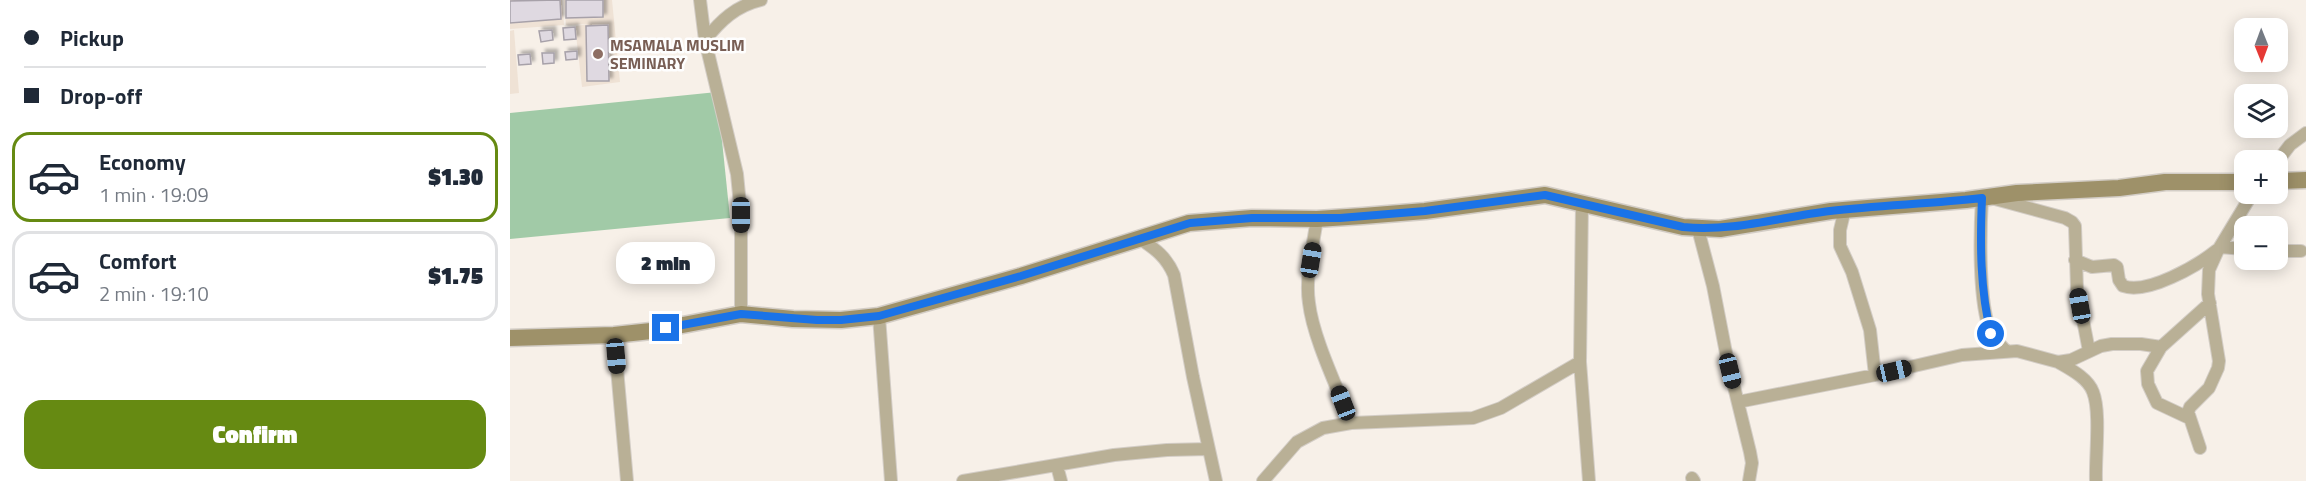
<!DOCTYPE html>
<html lang="en">
<head>
<meta charset="utf-8">
<style>
  :root { --surface:#fff; --page:#f2f2f3; --text:#1f2937; --muted:#747a83; --line:#e0e1e3; --accent:#668a12 }
  body { margin:0; font-family:"Titillium Web",sans-serif; background:var(--page); color:var(--text); height:100vh; display:flex; flex-direction:column; font-size:22px; white-space:nowrap }
  * { box-sizing:border-box; margin:0 }
  p { font-size:20px; color:var(--muted) }
  .icon { flex:none; width:33px; height:33px; fill:none; stroke:currentColor; stroke-width:2; stroke-linecap:round; stroke-linejoin:round }
  .map { position:relative; flex:1; overflow:hidden }
  .sheet { display:flex; flex-direction:column; background:var(--surface); width:510px }
  .sheet>* { flex:none }
  .top-card { display:grid; align-content:center; height:132px; padding:0 24px; background:var(--surface) }
  .needle { width:39px; rotate:179deg }
  .tools { position:absolute; left:1724px; top:18px; display:grid; gap:12px }
  .tools a { display:grid; place-items:center; width:54px; height:54px; border-radius:12px; background:var(--surface); box-shadow:0 3px 15px #0003; font-size:30px }
  .end { position:absolute; width:27px; height:27px; margin:-14px; border:8px solid #1a73e8; background:#fff; box-shadow:0 0 0 3px #fff }
  .from { border-radius:50% }
  .bubble { position:absolute; height:42px; border-radius:18px; background:var(--surface); box-shadow:0 3px 15px #0003; font-size:20px; font-weight:800; line-height:42px; text-align:center }
  .car { position:absolute; width:18px; height:36px; margin:-18px -9px; border-radius:8px; box-shadow:0 0 4px 2px #0007; background:linear-gradient(#222 24%,#8ab4d8 0 40%,#222 0 76%,#8ab4d8 0 86%,#222 0) }
  .top-card b { display:flex; align-items:center; gap:21px; height:57px; font-size:22px }
  .top-card b+b { border-top:2px solid var(--line) }
  .top-card i { width:15px; height:15px; background:var(--text) }
  ul { padding:0; list-style:none }
  li { display:flex; align-items:center; gap:18px; height:90px; margin:0 12px 9px; padding:0 12px; border:3px solid var(--line); border-radius:18px }
  li div { flex:1 }
  li b { display:block; font-size:22px }
  li em { font-style:normal; font-weight:800 }
  li.active { border-color:var(--accent) }
  li>.icon { width:54px; height:54px; stroke-width:1.5 }
  .action { display:flex; gap:12px; margin-top:auto; padding:12px 24px }
  .action a { flex:1; height:69px; border-radius:18px; background:var(--accent); color:#fff; font-size:24px; font-weight:800; line-height:69px; text-align:center }
  main { display:flex; flex:1; min-height:0 }
  .map>svg:first-child { display:block }
  .built { fill:#efe2d5 }
  .green { fill:#a1caa7 }
  .building { fill:#dfd9e1; stroke:#a7a1a9; stroke-width:1.5; filter:url(#shadow) }
  .lines { fill:none; stroke-linecap:round; stroke-linejoin:round }
  .street-casing { stroke:#d3cdc6; stroke-width:14 }
  .secondary-casing { stroke:#d3cdc6; stroke-width:19 }
  .street { stroke:#b9b096; stroke-width:12 }
  .secondary { stroke:#9e9169; stroke-width:16 }
  .route { stroke:#1a73e8; stroke-width:8 }
  .education-dot { fill:#8d6e63; stroke:#fefefe; stroke-width:2 }
  .labels { text-anchor:middle; stroke-width:5; stroke-linejoin:round; paint-order:stroke }
  .education-label { font-size:16px; font-weight:bold; fill:#785e54; stroke:#fefefe; text-anchor:start }
</style>
</head>
<body>
<main>
<section class="sheet">
<div class="top-card">
<b><i class="from"></i>Pickup</b>
<b><i></i>Drop-off</b>
</div>
<ul>
<li class="active"><svg class="icon" aria-label="car" viewBox="0 0 24 24"><path d="M5 17H2v-5l4-1 3-4h7l3 4 3 1v5h-3M9 17h6M6 11h13"/><circle cx="7" cy="17" r="2"/><circle cx="17" cy="17" r="2"/></svg><div><b>Economy</b><p>1 min · 19:09</p></div><em>$1.30</em></li>
<li><svg class="icon" aria-label="car" viewBox="0 0 24 24"><path d="M5 17H2v-5l4-1 3-4h7l3 4 3 1v5h-3M9 17h6M6 11h13"/><circle cx="7" cy="17" r="2"/><circle cx="17" cy="17" r="2"/></svg><div><b>Comfort</b><p>2 min · 19:10</p></div><em>$1.75</em></li>
</ul>
<div class="action"><a>Confirm</a></div>
</section>
<div class="map">
<svg width="1796" height="481" viewBox="0 0 1796 481">
  <defs>
    <filter id="shadow"><feDropShadow dx="3.5" dy="-3.5" stdDeviation="1.5" flood-color="#0004"/></filter>
  </defs>
  <rect width="100%" height="100%" fill="#f7f0e8"/>
  <path class="built" d="M0,0h52l2,25 -54,4z
    M54,0h48l8,82 -38,5 -7,-61 15,-2 -24,1z
    M4,30l5,63 -9,1v-63z"/>
  <path class="green" d="M207,92l13,126 -220,21v-126z"/>
  <path class="building" d="M50,0l1,19 -51,4v-22z
    M56,0h37v17l-37,1z
    M98,25l1,56h-22l-1,-55z
    M65,27l1,12 -12,1 -1,-12z
    M42,30l1,10 -12,2 -2,-11z
    M67,51v8l-11,1 -1,-8z
    M32,53h12v10l-11,1z
    M20,54l1,10 -12,1 -1,-10z"/>
  <g class="lines">
    <defs>
      <path id="street" d="M190,0l5,40 32,134 4,41v99
        M195,40c16,-20 31,-34 56,-40
        M1767,162l13,-17 16,-12
        M1472,198c-2,33 -4,105 9,135 3,6 10,12 15,18
        M1485,199l70,19 7,4 3,4 2,63 12,62
        M1072,203l-2,159 9,119
        M1335,209l-5,21v16l12,26 18,58 5,45
        M807,219c-4,26 -12,59 -8,84 4,35 29,86 42,120
        M1188,229l15,57 14,72 23,94 2,11 -3,18
        M629,238c16,11 27,18 35,37l19,102 23,104
        M1710,247l24,2
        M1767,251h24
        M1565,260l17,7 22,-2 3,2 2,13 4,6c24,9 74,-20 94,-36
        M369,316l12,165
        M104,335l13,146
        M1548,362c12,7 30,16 35,30 8,20 2,66 3,89
        M1228,402l137,-27 87,-20 55,-4 41,11 13,-2 30,-14 11,-2h29l20,3
        M1679,418l-32,-15 -9,-19 -1,-13 14,-24 49,-44
        M1690,448l-12,-36 2,-5 19,-19 9,-20 1,-7 -11,-67 1,-24 9,-20 34,-56
        M547,466l4,15
        M1182,478l2,3
        M453,481l151,-26 53,-5 42,-1
        M753,481l34,-39 26,-14 28,-5 122,-5 28,-10 79,-46"/>
      <path id="secondary" d="M1767,181l29,-1
        M0,338l104,-3 37,-4 90,-17 52,5 48,1 38,-4 142,-40 168,-53 63,-5 65,1 46,-3 62,-5 120,-16 138,32 37,2 111,-18 135,-11 51,-7 102,-5 46,-6h79"/>
    </defs>
    <use href="#street" class="street-casing"/>
    <use href="#secondary" class="secondary-casing"/>
    <use href="#street" class="street"/>
    <use href="#secondary" class="secondary"/>
  </g>
  <g class="lines">
    <path class="route" d="M156,328l75,-14 76,6h24l38,-4 142,-40 169,-53 62,-5h88l85,-7 120,-16 138,32c50,5 97,-10 147,-16 50,-6 101,-7 152,-13 -2,45 -2,92 9,136"/>
  </g>
  <circle class="education-dot" cx="88" cy="54" r="6"/>
  <g class="labels">
    <g class="education-label">
      <text x="100" y="51">MSAMALA MUSLIM<tspan x="100" dy="18">SEMINARY</tspan></text>
    </g>
  </g>
</svg>
<div class="tools">
<a><svg class="needle" viewBox="-14 -14 28 28"><path d="M0-13l5 13h-10z" fill="#e53935"/><path d="M0 13l5-13h-10z" fill="#747a83"/></svg></a>
<a><svg class="icon" aria-label="layers" viewBox="0 0 24 24"><path d="M12 4l9 5-9 5-9-5zM3 14l9 5 9-5"/></svg></a>
<a>+</a>
<a>−</a>
</div>
<i class="end from" style="left:1481px;top:334px"></i>
<i class="end" style="left:156px;top:328px"></i>
<div class="bubble" style="left:106px;top:242px;width:99px">2 min</div>
<i class="car" style="left:231px;top:215px;rotate:180deg"></i>
<i class="car" style="left:801px;top:260px;rotate:9deg"></i>
<i class="car" style="left:1570px;top:306px;rotate:350deg"></i>
<i class="car" style="left:106px;top:356px;rotate:175deg"></i>
<i class="car" style="left:1220px;top:371px;rotate:166deg"></i>
<i class="car" style="left:1384px;top:371px;rotate:77deg"></i>
<i class="car" style="left:833px;top:403px;rotate:339deg"></i>
</div>
</main>
</body>
</html>
